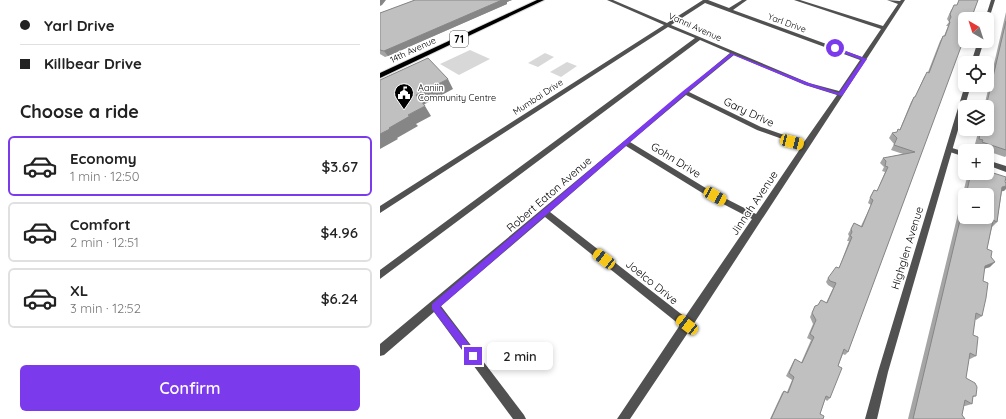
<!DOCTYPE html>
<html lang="en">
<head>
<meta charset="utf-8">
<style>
  :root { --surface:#fff; --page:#f6f6f6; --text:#222; --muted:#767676; --line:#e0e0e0; --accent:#7c3aed }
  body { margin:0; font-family:Quicksand,sans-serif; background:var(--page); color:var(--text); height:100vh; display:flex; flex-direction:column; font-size:15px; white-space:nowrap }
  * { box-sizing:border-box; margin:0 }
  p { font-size:13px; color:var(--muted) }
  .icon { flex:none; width:22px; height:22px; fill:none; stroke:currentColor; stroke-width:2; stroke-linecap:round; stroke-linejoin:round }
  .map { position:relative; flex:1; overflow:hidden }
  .details { display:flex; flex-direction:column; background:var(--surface); width:380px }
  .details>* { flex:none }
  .banner { display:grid; align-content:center; height:88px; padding:0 20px; background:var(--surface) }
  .needle { width:26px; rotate:321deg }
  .controls { position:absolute; left:578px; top:12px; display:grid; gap:8px }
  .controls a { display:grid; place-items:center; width:36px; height:36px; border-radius:6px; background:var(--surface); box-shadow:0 2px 6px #0003; font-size:20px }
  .end { position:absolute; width:18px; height:18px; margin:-9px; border:5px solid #7c3aed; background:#fff; box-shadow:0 0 0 2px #fff }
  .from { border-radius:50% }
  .bubble { position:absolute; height:28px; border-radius:6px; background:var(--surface); box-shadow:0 2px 6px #0003; font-size:13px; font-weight:600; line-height:28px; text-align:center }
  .car { position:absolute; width:12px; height:24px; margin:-12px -6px; border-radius:5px; box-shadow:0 0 3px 1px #0007; background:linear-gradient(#f5c518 24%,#345 0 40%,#f5c518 0 76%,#345 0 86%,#f5c518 0) }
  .banner b { display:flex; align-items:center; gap:14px; height:38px; font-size:15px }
  .banner b+b { border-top:1px solid var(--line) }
  .banner i { width:10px; height:10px; background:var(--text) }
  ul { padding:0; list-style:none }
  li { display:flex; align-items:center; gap:12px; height:60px; margin:0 8px 6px; padding:0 12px; border:2px solid var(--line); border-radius:6px }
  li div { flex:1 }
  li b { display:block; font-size:15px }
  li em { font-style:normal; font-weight:600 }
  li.active { border-color:var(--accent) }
  li>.icon { width:36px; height:36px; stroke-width:1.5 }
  h2 { padding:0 20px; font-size:18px; line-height:48px }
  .action { display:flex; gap:8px; margin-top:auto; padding:8px 20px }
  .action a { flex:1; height:46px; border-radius:6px; background:var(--accent); color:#fff; font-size:16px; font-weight:600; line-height:46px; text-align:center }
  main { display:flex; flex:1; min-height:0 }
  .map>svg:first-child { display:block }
  .green { fill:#d8d8d8 }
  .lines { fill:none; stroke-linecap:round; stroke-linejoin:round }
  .primary-casing { stroke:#dbdbdb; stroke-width:2 }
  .minor { fill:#515151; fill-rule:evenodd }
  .tertiary { fill:#515151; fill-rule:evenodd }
  .primary { fill:#000; fill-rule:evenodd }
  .wall { fill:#a5a5a5; fill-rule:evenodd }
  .shaded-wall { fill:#868686 }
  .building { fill:#c0c0c0; stroke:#868686 }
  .route { fill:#7c3aed }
  .labels { text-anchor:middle; stroke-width:3; stroke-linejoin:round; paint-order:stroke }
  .far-street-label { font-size:9px; fill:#000; stroke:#fff }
  .far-poi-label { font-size:9px; fill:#000; stroke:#fff; text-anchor:start }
  .shield { fill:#fff; stroke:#4c4c4c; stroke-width:1 }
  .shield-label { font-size:10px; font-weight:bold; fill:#000 }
  .street-label { font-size:11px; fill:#000; stroke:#fff }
</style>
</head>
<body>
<main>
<section class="details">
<div class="banner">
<b><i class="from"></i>Yarl Drive</b>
<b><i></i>Killbear Drive</b>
</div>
<h2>Choose a ride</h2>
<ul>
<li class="active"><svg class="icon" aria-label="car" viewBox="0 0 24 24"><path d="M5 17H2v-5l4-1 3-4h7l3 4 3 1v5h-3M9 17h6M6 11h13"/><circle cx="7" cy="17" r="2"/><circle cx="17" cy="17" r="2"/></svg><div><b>Economy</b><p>1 min · 12:50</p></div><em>$3.67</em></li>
<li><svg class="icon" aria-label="car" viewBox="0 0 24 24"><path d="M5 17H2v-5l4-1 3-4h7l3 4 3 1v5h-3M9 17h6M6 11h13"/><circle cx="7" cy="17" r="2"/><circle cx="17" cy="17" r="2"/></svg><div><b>Comfort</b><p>2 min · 12:51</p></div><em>$4.96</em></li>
<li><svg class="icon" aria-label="car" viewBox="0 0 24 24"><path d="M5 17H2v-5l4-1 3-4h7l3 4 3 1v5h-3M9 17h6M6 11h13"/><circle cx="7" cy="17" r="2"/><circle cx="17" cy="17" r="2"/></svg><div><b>XL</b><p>3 min · 12:52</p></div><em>$6.24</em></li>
</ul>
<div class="action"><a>Confirm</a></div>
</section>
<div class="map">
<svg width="626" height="419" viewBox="0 0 626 419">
  <rect width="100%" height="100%" fill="#fff"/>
  <path class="green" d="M90,50l20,9 -31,16 -19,-11z
    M165,53l9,4 -16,10 -10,-4z
    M187,62l10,4 -16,11 -11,-5z"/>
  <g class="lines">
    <defs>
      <path id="primary" d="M157,0h7l-164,78v-5z"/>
    </defs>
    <use href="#primary" class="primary-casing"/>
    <path class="minor" d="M227,0h6l54,23 36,-23h5l21,8 13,-8h5l-14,10 129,47 19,-28 -87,-29h6l83,26 15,-22 -11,-4 13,1 1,-1h4l-214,328 -61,91h-13l63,-94 -135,-108 -104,89 83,109 2,4h-13l-79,-107 -50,43 -4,1v-12l350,-291 -30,-13 -320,239v-9l315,-232 -27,-11 -288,186v-7l284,-181zM325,3l155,57 -21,31 -30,-8 -138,-58zM354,55l71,30 32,10 -33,47 -43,-15 -72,-35zM306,95l71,35 45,16 -46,68 -47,-24 -79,-48zM246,146l78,48 48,25 -67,98 -135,-105z
      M567,147h2l16,5v5l-18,-6 -1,-2z
      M607,160l19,6v6l-19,-7z"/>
    <path class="tertiary" d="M611,0h4l-6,19 -2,1v-1h-2z
      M598,41h6l-7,22h-6z
      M585,85h6l-83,287 -11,47h-12l13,-47z"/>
    <use href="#primary" class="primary"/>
  </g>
  <path class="wall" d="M35,0h97l-5,2v2l-119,52 -3,1 -5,-3v-41z
    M579,0h19l-130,352 -3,3 -2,-1 -5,12 -8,32 -3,3 -2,-2 -5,15 3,5h-53l12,-26 2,-2 3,1 5,-12 -6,-4 7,-14 2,-3 6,4 10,-23 -4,-2 6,-14 -3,-7 3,-7 2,-4h3l3,-6 5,3 7,-15 -5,-3 -2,-3 2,-4 11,-10 10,-27h-2l2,-5 -1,-2 6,-11 7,3 10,-21 -3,-2 3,-8 3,-5 3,1 8,-19 -3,-1 2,-4 -4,-4 3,-5 20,-4 -12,-4 3,-6 -5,-6 3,-5 5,-1 3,-3 11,-27 3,-5h1l9,-20 4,-5 12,-31 3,-5h1l4,-10h-2l3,-4 -2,-3 4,-9 6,-5z
    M626,12v144l-1,1 -27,-9 1,-3 -4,-1 4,-15h8v-22h-3z
    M589,173h18l17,18h-2l-5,31 -5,5 -5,22 3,18 -6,2 -1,12 -1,35 -6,4 -1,-1 -2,16 3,21 -6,3h-1l-3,19 10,18 -3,1 -1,7 -7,2h-1l-2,9 3,4h-57l58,-238zM585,195h22l-22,22z"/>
  <path class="shaded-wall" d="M0,0h6l-4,5 -2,1z
    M122,0h10l-5,2v2l-119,52 -4,-5z
    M68,79l5,10 -30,16 -7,-10z
    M45,106l6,10 -15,8 2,2 -21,12 1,1 -18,10v-15l28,-19z
    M626,186v3l-2,2 -7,1 5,-5z
    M615,262l-5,5 -11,3 6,-4z"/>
  <path class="building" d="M35,0h87l-118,51 -4,-1v-37z
    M579,0h19l-7,19h-6v17l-117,316 -4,-3 -6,17 4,2 -12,30 -4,-2 -6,18 4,2 -1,3h-52l13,-28 4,2 6,-16 -5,-4 6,-14 7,4 12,-26 -4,-3 6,-14 -4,-7 3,-7 3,-1 3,-5 6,3 9,-20 -6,-2 -2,-3 8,-11 3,1 13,-31 -2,-1 2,-4 -1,-3 3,-6 8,4 11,-27 -3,-2 4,-8 3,1 11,-24 -3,-1 1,-5 -3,-3 32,-6 -21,-7 3,-7 -5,-5 5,-1 1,-3 2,1 14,-33h1l12,-25 2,1 14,-37h2l5,-14 -1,-1 2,-4 -1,-3 4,-9h3z
    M626,21v129l-24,-8 1,-2 -4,-1 2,-10h6v-22h-1z
    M48,58l20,21 -32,16 9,11 -17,9 2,1 -21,12 1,1 -10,5v-54z
    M607,171l19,6 -1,5 1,1v3l-4,1 -5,35 -4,-2 -6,29 5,2 -1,6 4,5 -10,4 -2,15 5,2 -2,15 -4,18 -6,-3 -3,22 5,2 -2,19 -6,-3 -4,25 9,5 2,4 -1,9h-3l-1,8 -7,-4 -3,15 3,4h-52l52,-220v18h22v-22h-21l5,-22h16z"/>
  <path class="route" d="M455,47l32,12 -25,37 -36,-11 -73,-30 -46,38 -247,214 36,46 1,3 -1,3 -3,2 -3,-2 -38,-50v-5l251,-213 48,-38 78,30 30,10 23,-33 -29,-11z"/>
  <defs>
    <symbol id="civic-pin" viewBox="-11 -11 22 30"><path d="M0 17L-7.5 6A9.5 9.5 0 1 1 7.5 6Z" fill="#000" stroke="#fff"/><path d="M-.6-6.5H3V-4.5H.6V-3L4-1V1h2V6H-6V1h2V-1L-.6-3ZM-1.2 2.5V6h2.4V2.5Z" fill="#fff"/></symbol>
  </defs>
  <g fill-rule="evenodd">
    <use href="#civic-pin" x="13" y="82" width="22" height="30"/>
  </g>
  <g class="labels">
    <g class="far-street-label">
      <text transform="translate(407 23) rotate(20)" y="3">Yarl Drive</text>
      <text transform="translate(315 27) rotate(24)" y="3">Vanni Avenue</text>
      <text transform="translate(33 50) rotate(-25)" y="3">14th Avenue</text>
      <text transform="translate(158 97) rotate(-33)" y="3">Mumbai Drive</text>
    </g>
    <g class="far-poi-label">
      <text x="38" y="91">Aaniin<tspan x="38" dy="10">Community Centre</tspan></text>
    </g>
    <rect class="shield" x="70" y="31" width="18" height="16" rx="3"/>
    <g class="shield-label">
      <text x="79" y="43">71</text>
    </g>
    <g class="street-label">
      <text transform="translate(369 112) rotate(25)" y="4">Gary Drive</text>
      <text transform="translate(296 160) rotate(32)" y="4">Gohn Drive</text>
      <text transform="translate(169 194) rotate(-41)" y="4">Robert Eaton Avenue</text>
      <text transform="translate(374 203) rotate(-56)" y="4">Jinnah Avenue</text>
      <text transform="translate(527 248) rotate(-73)" y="4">Highglen Avenue</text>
      <text transform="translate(272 282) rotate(39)" y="4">Joelco Drive</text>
    </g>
  </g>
</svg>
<div class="controls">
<a><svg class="needle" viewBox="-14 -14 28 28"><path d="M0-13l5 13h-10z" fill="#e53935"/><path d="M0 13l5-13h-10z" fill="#767676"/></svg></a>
<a><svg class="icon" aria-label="locate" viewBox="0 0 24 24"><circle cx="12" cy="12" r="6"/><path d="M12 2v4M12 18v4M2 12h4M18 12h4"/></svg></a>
<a><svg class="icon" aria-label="layers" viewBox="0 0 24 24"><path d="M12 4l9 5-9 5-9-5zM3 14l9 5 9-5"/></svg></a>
<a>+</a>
<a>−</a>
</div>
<i class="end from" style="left:455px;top:48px"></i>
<i class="end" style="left:93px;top:356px"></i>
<div class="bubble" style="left:107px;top:342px;width:66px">2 min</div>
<i class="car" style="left:412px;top:142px;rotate:104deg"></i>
<i class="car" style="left:335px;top:196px;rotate:119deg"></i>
<i class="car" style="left:224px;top:259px;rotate:308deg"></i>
<i class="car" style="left:307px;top:325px;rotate:308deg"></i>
</div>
</main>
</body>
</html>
